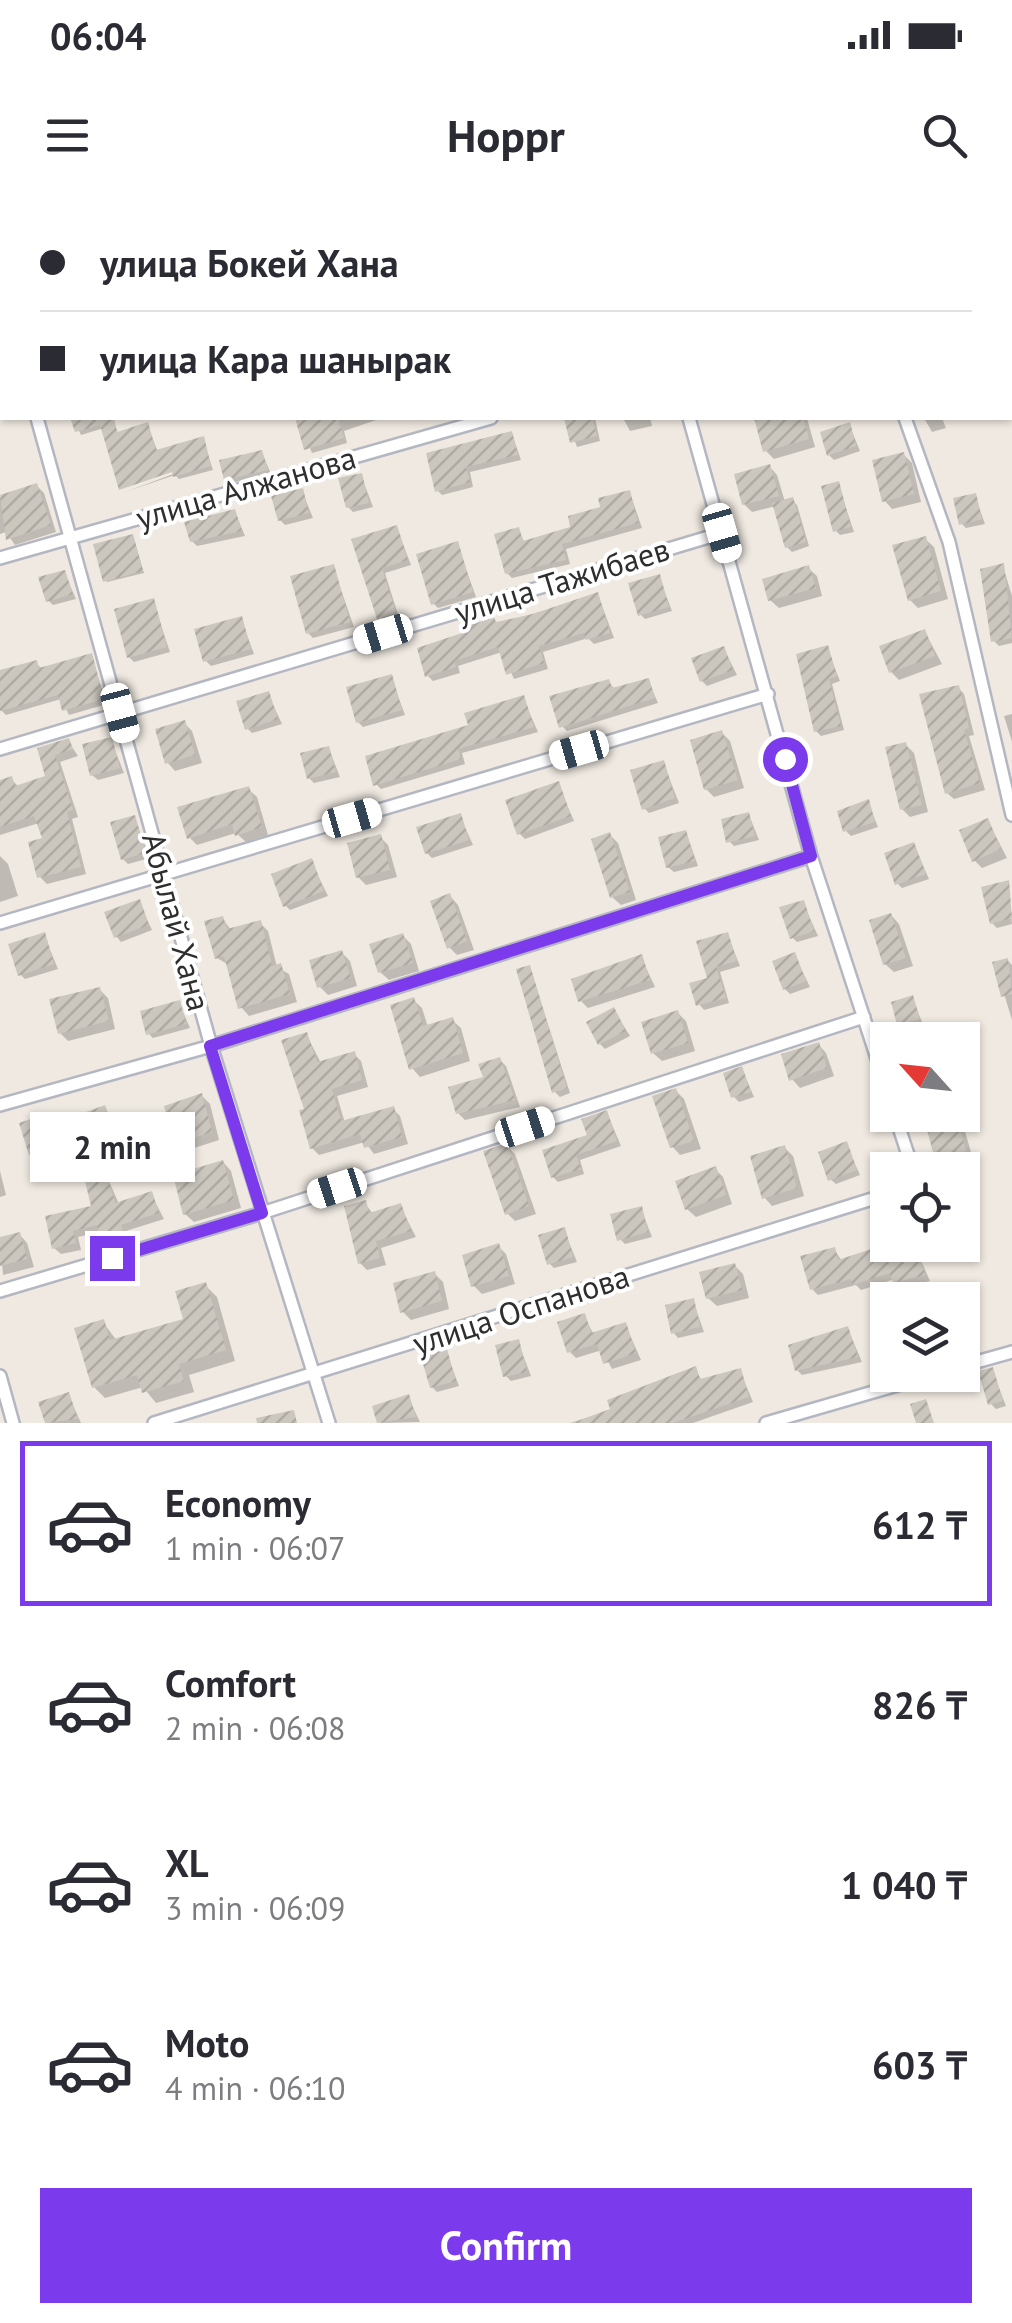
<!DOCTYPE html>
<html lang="en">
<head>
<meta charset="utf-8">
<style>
  :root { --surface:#fff; --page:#f2f2f3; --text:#2b2b33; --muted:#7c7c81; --line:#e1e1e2; --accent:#7c3aed }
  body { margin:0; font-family:"PT Sans",sans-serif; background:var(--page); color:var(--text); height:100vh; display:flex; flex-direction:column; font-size:38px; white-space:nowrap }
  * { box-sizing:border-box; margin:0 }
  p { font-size:32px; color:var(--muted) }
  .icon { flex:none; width:55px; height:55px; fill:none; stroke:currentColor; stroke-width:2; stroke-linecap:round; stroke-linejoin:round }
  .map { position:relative; height:1223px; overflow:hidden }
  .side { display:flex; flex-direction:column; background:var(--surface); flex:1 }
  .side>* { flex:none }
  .top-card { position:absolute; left:0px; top:0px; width:1012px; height:220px; box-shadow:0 2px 8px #0004; display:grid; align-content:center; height:220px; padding:0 40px; background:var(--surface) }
  .needle { width:65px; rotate:297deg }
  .tools { position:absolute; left:870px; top:822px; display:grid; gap:20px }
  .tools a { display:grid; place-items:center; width:110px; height:110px; border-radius:0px; background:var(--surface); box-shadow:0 2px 8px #0004; font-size:50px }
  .end { position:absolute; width:45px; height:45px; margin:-22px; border:12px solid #7c3aed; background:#fff; box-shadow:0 0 0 5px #fff }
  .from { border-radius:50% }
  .bubble { position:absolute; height:70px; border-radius:0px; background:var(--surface); box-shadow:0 2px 8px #0004; font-size:32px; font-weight:800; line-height:70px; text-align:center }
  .car { position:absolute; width:30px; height:60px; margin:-30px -15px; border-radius:12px; box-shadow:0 0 8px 2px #0007; background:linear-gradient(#fff 24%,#345 0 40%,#fff 0 76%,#345 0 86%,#fff 0) }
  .top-card b { display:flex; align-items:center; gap:35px; height:95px; font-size:38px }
  .top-card b+b { border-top:2px solid var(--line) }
  .top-card i { width:25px; height:25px; background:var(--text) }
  ul { padding:18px 0 0; list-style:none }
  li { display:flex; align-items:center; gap:30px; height:165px; margin:0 20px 15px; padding:0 20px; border:5px solid transparent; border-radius:0px }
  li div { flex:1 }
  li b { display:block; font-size:38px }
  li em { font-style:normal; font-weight:800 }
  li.current { border-color:var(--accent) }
  li>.icon { width:90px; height:90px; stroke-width:1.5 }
  .button { display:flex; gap:20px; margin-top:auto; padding:20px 40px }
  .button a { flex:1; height:115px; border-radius:0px; background:var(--accent); color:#fff; font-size:40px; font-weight:800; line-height:115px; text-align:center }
  .status { display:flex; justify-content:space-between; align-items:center; height:70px; padding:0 50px; background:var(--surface); direction:ltr }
  .status svg { height:28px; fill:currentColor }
  header { display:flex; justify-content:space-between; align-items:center; height:130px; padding:0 40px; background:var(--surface); font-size:45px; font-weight:800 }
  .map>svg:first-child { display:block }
  .shadow { fill:#0003 }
  .building { fill:url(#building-hatch) }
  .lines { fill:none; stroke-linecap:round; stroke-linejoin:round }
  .street-casing { stroke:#b4b7c1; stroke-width:16 }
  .street { stroke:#fff; stroke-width:11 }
  .route { stroke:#7c3aed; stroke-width:12 }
  .labels { text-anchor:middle; stroke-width:8; stroke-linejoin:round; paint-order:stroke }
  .street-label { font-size:32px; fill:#2e2e2e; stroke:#fff }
</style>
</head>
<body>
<div class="status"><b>06:04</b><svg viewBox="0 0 49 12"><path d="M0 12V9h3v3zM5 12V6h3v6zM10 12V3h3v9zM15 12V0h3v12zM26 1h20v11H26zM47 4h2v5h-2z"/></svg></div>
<header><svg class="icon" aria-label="menu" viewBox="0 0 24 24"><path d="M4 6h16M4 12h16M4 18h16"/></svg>Hoppr<svg class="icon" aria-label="search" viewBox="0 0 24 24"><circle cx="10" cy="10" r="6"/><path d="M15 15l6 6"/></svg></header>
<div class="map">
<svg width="1012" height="1223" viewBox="0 0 1012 1223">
  <defs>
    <pattern id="building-hatch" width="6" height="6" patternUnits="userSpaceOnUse" patternTransform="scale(2.5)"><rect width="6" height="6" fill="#cbc7bf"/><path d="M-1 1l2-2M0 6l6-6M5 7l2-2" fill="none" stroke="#afaba4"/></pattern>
  </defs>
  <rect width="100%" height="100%" fill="#efe9e1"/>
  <path class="shadow" d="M17,0h74l-78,2z
    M2,8v41l-2,1v-40z
    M73,218h40l5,16 29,-9 11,27 45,-13 10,31 -34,9 -4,-4 -50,17 59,-22 -80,-42 -23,7z
    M298,218h84l-38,13 3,12 -35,10z
    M566,218h29l5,23 -23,6z
    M623,218h27l2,8 -22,5z
    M756,218h51l8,29 -41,12 -9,-9z
    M924,218h18l4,10 -14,4z
    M849,224l11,27 -26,9 -5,-5z
    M512,234l9,26 -51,12 3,15 -31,8 -5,-5 -8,-35z
    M262,253l9,21 -39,9 -6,-5z
    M904,255l8,8 9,39 -29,7 -8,-9z
    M769,266l8,9 8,27 7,-2 5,5 12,41 -17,6 -5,-5 -11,-41 -24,6 -8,-8z
    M361,275l12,32 -20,5 -5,-5z
    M838,284l16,48 -14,3 -5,-5z
    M37,286l7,7 12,39 -41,13 -9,-13 -6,2v-36z
    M302,291l11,27 -28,7 -5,-5z
    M630,293l12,35 -76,21 4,15 -58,14 -5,-5 11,-43 7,13 48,-14z
    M975,296l10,28 -19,4 -5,-5z
    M235,312l10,24 -48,10 -5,-5z
    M397,328l14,37 -26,8 14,45 -15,5 -30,-83z
    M133,336l11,37 -37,9 -1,-1z
    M925,339l9,8 14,52 -30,9 -8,-8z
    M457,344l19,53 -38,11 -5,-5z
    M1003,366l9,30v47l-13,3 -5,-5z
    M333,367l21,60 -41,11 -5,-5z
    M808,368l9,8 5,20 -43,12 -9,-8z
    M64,372l12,27 -23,6 -5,-5z
    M659,377l13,34 -27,8 -5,-5z
    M598,395l16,43 -20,6 -6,-6 -45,14 5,17 -34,10 -12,-27 -44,14 2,7 -27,8 -5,-5 70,-52z
    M153,401l17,51 -36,10 -5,-5z
    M241,419l13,35 -43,12 -5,-5z
    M925,432l17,32 -43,16 -8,-8z
    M827,448l13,33 -8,3 12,46 -23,6 -5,-5z
    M724,449l13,26 -30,11 -5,-5z
    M91,456l16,48 -38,11 -8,-16 -55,16 -5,-5 -1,-37 36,-10 5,5z
    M391,477l14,38 -42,12 -5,-5z
    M648,480l10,23 -91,28 -5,-5 47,-44 6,8z
    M958,487l6,7 10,41 -5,1 16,54 -31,9 -7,-6z
    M268,494l14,30 -30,9 -5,-5z
    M523,498l15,34 -76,21 3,11 -84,25 -5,-5z
    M1012,514v28l-8,-26z
    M184,523l8,8 10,32 -27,8 -8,-9z
    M722,533l8,8 14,47 -30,9 -8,-8z
    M111,540l13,33 -26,7 -6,-5z
    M68,541l10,15 -18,6 18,55 -6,2 14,55 -39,10 -7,-7 5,-37 -6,-17 -39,12v-52l11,-4 8,8 30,-9 -9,-28z
    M905,544l9,9 14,59 -18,5 -8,-8z
    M329,549l11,28 -26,6 -5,-5z
    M663,562l16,41 -30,10 -5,-5z
    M558,584l16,37 -49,18 -5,-5z
    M248,589l9,8 11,38 -22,7 -10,-9 -39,12 -8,-8z
    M868,602l10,25 -27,9 -5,-5z
    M749,615l10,25 -25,6 -5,-5z
    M460,616l13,29 -41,13 -5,-5z
    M134,617l16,41 -22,6 -5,-5z
    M988,621l19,37 -25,10 -8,-8z
    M686,632l12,34 -24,6 -6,-5z
    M610,635l8,8 18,57 -15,5 -9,-8z
    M380,637l8,8 9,32 -31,8 -8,-8z
    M914,645l15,34 -27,9 -5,-5z
    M0,656l8,8 10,32 -18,6z
    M311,661l17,35 -38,14 -5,-5z
    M1008,682l4,42 -15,4 -5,-5z
    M450,696l8,9 16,45 -17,5 -8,-8z
    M139,702l13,28 -31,12 -5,-6z
    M803,703l15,33 -21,6 -5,-5z
    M891,715l8,9 14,42 -19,6 -9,-8z
    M222,718l9,12 29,-7 8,8 9,36 12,7 8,28 -48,14 -8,-9 -12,-42 -12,-7z
    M727,734l13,32 -20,6 9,31 -25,7 -5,-6z
    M44,735l14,34 -33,10 -5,-5z
    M403,736l8,8 8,27 -30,9 -9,-8z
    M342,753l8,8 7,25 -29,9 -8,-8z
    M794,754l16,33 -20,7 -5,-5z
    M641,757l14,30 -67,21 -7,-7z
    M1007,760l5,5v55l-17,-56z
    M530,768l40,125 -10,4 -5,-5z
    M99,789l9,9 7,31 -47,12 -8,-8z
    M912,798l11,26 -19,5 -5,-5z
    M413,800l9,8 6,19 24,-7 9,8 9,33 -50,16 -8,-9z
    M179,803l11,25 -37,10 -5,-5z
    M614,810l16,26 -25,13 -5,-5z
    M678,813l8,8 9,30 -33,10 -9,-8z
    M306,834l15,29 33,-9 7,7 7,26 -31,9 8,27 48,-14 7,7 8,28 -34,10 -9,-12 -46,13 -7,-7z
    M818,844l8,9 8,23 -34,12 -8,-9z
    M499,859l7,7 14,41 -55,13 -7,-7z
    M742,869l12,28 -15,5 -5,-5z
    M676,891l8,8 17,50 -21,6 -8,-9z
    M202,896l8,8 9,36 -34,11 -8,-8z
    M105,908l12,28 -20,7 -5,-5z
    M607,913l14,33 -41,14 4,14 -26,8 -5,-5z
    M947,915l15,6 11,38 -27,8 -9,-9z
    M42,918l14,34 -20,7 -5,-5z
    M846,944l14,31 -24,9 -6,-5z
    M507,946l8,8 21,60 -21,7 -8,-8z
    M785,948l8,8 11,40 -32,10 -8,-9z
    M223,962l8,9 10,37 -47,14 -9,-8z
    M715,969l8,8 9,27 -36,13 -9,-8z
    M0,971l6,24 -6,2z
    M106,974l13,30 32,-10 13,25 -38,12 3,10 -19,6 -9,-15 -23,5 3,13 -20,4 -7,-6 40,-41z
    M365,1003l8,11 27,-8 16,31 -35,11 5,17 -19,5 -7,-7z
    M641,1009l11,28 -27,7 -5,-5z
    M564,1030l13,32 -23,6 -5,-5z
    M19,1034l8,9 7,24 -31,8 -3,-35z
    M498,1046l8,8 9,30 -33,10 -8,-8z
    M834,1049l8,12 28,-9 7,7 39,-10 14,32 -28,7 -7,-9 -34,11 -5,-5 -38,10 -6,-6z
    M735,1066l8,8 6,24 -32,8 -9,-8z
    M435,1074l8,8 6,27 -38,11 -9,-9z
    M205,1085l12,12 18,64 -46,14 5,17 -38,11 -13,-16 -38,11 -11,-11 9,-65 14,19 69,-20z
    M693,1101l11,31 -26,6 -5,-6z
    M962,1103l12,42 -12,3z
    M584,1116l10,19 31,-11 16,36 -29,9 -10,-19 -26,8 -7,-7z
    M848,1129l14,33 -60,13 -5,-5z
    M518,1142l13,34 -20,5 -5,-5z
    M446,1152l13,34 -22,6 -5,-5z
    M695,1169l7,12 38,-10 13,31 -60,21h-123l43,-13z
    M992,1170l14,36 -10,3 -5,-5z
    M68,1194l13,29h-34l-6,-20z
    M408,1197l12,25 -40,1 -5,-15z"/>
  <path class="building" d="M70,218h44l3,14 31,-10 8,28 48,-14 7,30 -38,11 -1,-5 -53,18 -19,-65 -25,7z
    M295,218h43l6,20 -40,12z
    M564,218h28l5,18 -27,7z
    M754,218h49l6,21 -46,13z
    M850,222l6,24 -29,10 -7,-24z
    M512,231l6,24 -52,12 4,15 -35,10 -9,-39z
    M262,250l6,20 -44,10 -5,-20z
    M904,252l10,42 -32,8 -10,-42z
    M770,264l9,32 -37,9 -8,-31z
    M362,273l7,30 -23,5 -8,-30z
    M839,281l12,46 -18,5 -12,-46z
    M37,283l14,42 -45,15 -6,-45z
    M303,288l6,25 -31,8 -7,-25z
    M630,290l8,33 -76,21 4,16 -61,14 -11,-40 25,-7 4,14 47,-14 -2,-11 32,-9 -2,-9z
    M976,293l6,26 -23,6 -6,-27z
    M793,297l13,45 -21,6 -13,-45z
    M235,309l7,22 -52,11 -6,-20z
    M397,325l11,35 -26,8 14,45 -19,6 -26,-80z
    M133,334l10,37 -40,11 -10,-38z
    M926,336l15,55 -33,10 -16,-56z
    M458,341l15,51 -42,13 -15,-51z
    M1004,363l8,75 -21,4 -11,-73z
    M334,364l16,58 -44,12 -16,-58z
    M809,365l7,23 -48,13 -6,-22z
    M65,370l8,24 -27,8 -8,-25z
    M660,374l9,33 -31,9 -10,-33z
    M598,392l12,41 -24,7 -2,-7 -45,13 5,17 -38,12 -8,-28 -44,14 2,6 -31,10 -8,-29 48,-16 -1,-5 30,-10 2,5 37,-8z
    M154,398l13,49 -40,11 -13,-49z
    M242,416l9,33 -48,13 -9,-33z
    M925,429l10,27 -46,17 -10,-27z
    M828,445l9,31 -8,3 12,47 -27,6 -18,-78z
    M724,446l9,24 -33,12 -9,-24z
    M92,453l12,46 -42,12 -4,-16 -58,16v-41l37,-10 2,8z
    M392,474l10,36 -46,13 -10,-36z
    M649,478l6,20 -96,30 -10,-32 60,-17 3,9z
    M959,485l10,43 -5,2 16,53 -35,11 -26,-100z
    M269,491l9,28 -33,11 -9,-29z
    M524,495l10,32 -76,22 3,10 -88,27 -8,-30 103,-31 -4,-12z
    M185,520l10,35 -30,9 -10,-35z
    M722,530l16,50 -34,10 -14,-50z
    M112,537l8,31 -30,8 -8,-32z
    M69,538l4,11 -18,6 18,55 -6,2 14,55 -44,11 -9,-36 14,-4 -8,-22 -34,11v-47l12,-4 3,10 30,-10 -8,-28z
    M906,542l16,63 -22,5 -15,-63z
    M329,546l7,26 -29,7 -7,-26z
    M664,560l11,38 -33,12 -12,-40z
    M559,581l12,35 -54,19 -12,-35z
    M249,586l13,41 -27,9 -3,-12 -45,15 -10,-32z
    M869,599l6,23 -32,10 -6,-21z
    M749,612l6,24 -29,7 -5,-24z
    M461,613l8,27 -44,14 -9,-27z
    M135,615l11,38 -25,7 -11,-38z
    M988,618l13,31 -29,13 -13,-32z
    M686,630l9,31 -29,7 -8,-31z
    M610,632l20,60 -20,6 -19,-59z
    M381,634l9,36 -34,8 -9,-35z
    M914,642l12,32 -31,11 -11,-32z
    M312,658l12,33 -41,16 -12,-33z
    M1009,680l3,38 -22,6 -9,-37z
    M450,693l17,48 -20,8 -17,-48z
    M140,699l9,26 -35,13 -10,-26z
    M804,700l10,31 -24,8 -11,-32z
    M891,713l15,45 -23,7 -14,-45z
    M223,716l4,13 34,-9 11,46 9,-3 9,31 -52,15 -14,-53 -9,3 -11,-38z
    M45,732l9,32 -36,12 -10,-32z
    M728,732l9,29 -21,6 10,31 -30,8 -7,-23 18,-5 -11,-37z
    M403,733l10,30 -35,10 -9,-29z
    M342,750l9,28 -34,10 -8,-28z
    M795,752l11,29 -23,9 -11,-29z
    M642,754l8,26 -72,22 -7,-23z
    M1008,758l4,36 -11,3 -9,-35z
    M530,765l37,123 -15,5 -36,-124z
    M100,787l9,34 -51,13 -9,-35z
    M913,795l7,24 -23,6 -6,-23z
    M414,797l9,29 30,-9 10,36 -54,17 -19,-65z
    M180,800l6,24 -40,11 -6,-24z
    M614,807l12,24 -28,14 -12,-23z
    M678,810l10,33 -37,11 -10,-32z
    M307,832l10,30 38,-11 7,29 -30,9 9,32 53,-15 8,31 -38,11 -4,-14 -50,15 -11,-39 5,-1 -23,-69z
    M819,842l8,26 -38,13 -8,-27z
    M500,857l15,43 -59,14 -8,-27 35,-10 -5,-13z
    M742,866l9,26 -20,6 -8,-25z
    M676,888l18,53 -24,7 -18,-52z
    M202,893l10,39 -38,12 -10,-38z
    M105,905l9,26 -24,8 -9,-25z
    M607,910l10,31 -41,14 5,14 -30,9 -9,-28 45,-15 -6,-16z
    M42,915l11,33 -24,7 -10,-32z
    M938,915h18l10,36 -31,9 -11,-41z
    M847,941l10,29 -29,11 -10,-29z
    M507,943l22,63 -24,9 -22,-64z
    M785,945l12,43 -35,11 -12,-43z
    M223,960l11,40 -51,15 -10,-40z
    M716,966l10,29 -41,15 -10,-29z
    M106,971l9,32 37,-12 7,22 -38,12 3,10 -23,6 -4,-16 -24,6 3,12 -24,6 -7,-33 46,-10 -7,-29z
    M366,1000l3,13 32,-10 10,28 -35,10 4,17 -22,6 -14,-58z
    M642,1006l6,26 -31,9 -7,-27z
    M565,1027l8,30 -26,8 -9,-30z
    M20,1032l7,27 -27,7v-29z
    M499,1043l10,33 -38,11 -9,-32z
    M917,1046l8,29 -32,8 -3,-10 -38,12 -1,-6 -41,11 -10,-34 35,-9 3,13 33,-11 2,8z
    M735,1063l7,27 -36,9 -7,-27z
    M435,1071l7,30 -42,12 -7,-30z
    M206,1082l20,68 -47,14 5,17 -42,12 -5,-18 -45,13 -18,-60 30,-9 6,21 73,-21 -8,-28z
    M694,1098l6,29 -29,7 -6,-29z
    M585,1113l6,20 35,-11 10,31 -33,11 -6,-20 -30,9 -10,-31z
    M848,1126l10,31 -63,14 -7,-26z
    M519,1139l8,33 -24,5 -8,-32z
    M447,1149l9,32 -26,7 -9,-31z
    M696,1166l4,13 41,-11 8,29 -76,26h-101l38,-14 -3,-9z
    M993,1167l10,34 -15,4 -10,-34z
    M69,1192l9,27 -33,4 -7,-21z
    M409,1194l7,23 -39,6 -5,-17z
    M926,1199l8,24h-18l-6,-19z
    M294,1210l3,13h-40l-1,-5z"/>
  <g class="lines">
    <defs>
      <path id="street" d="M622,0l1,2
        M830,0l2,2
        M121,2l5,-2
        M0,64l2,-1
        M0,111l2,6
        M37,218l174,628 118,377
        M689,218l122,438 77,236
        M905,218l44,124 63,273
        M0,358l491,-140
        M0,549l722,-216
        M0,723l768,-229
        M0,905l211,-59 600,-190
        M895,915l18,55
        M0,1091l262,-78 602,-196
        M962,1166l50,-14
        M0,1176l13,47
        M154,1223l734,-229
        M766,1223l166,-48"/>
    </defs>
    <use href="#street" class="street-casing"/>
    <use href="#street" class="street"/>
  </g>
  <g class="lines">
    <path class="route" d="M112,1058l150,-45 -52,-167 601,-190 -26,-97"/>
  </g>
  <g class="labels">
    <g class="street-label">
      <text transform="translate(246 288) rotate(-16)" y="11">улица Алжанова</text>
      <text transform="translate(562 381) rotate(-17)" y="11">улица Тажибаев</text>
      <text transform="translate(176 722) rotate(75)" y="11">Абылай Хана</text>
      <text transform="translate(521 1110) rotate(-18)" y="11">улица Оспанова</text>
    </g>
  </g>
</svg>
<div class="tools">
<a><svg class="needle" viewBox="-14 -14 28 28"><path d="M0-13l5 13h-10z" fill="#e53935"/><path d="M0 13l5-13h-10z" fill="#7c7c81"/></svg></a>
<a><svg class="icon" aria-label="locate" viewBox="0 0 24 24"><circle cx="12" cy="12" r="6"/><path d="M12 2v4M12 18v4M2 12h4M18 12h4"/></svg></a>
<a><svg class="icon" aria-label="layers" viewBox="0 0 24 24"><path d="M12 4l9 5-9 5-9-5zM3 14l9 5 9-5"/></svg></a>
</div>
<i class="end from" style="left:785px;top:559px"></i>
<i class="end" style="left:112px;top:1058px"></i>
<div class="bubble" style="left:30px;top:912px;width:165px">2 min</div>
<i class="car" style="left:722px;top:333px;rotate:164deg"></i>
<i class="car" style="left:383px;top:434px;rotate:253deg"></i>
<i class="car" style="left:120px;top:513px;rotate:165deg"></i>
<i class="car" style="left:579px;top:550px;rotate:254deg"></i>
<i class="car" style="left:352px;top:618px;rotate:74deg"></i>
<i class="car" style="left:525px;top:927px;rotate:72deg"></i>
<i class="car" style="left:337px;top:988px;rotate:252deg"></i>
<div class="top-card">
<b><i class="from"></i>улица Бокей Хана</b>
<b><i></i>улица Кара шанырак</b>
</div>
</div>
<section class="side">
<ul>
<li class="current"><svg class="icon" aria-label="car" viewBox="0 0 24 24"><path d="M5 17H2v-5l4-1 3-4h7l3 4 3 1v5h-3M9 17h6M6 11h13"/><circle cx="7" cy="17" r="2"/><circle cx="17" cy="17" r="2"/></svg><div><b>Economy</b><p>1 min · 06:07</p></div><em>612 ₸</em></li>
<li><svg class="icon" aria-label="car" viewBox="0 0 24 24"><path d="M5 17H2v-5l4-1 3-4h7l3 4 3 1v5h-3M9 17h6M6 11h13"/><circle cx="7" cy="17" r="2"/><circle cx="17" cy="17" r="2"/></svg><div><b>Comfort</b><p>2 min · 06:08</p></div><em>826 ₸</em></li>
<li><svg class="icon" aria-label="car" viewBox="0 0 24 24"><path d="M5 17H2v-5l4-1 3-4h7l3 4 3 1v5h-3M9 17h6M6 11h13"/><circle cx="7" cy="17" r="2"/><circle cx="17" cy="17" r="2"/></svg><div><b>XL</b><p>3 min · 06:09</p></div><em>1 040 ₸</em></li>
<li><svg class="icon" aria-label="car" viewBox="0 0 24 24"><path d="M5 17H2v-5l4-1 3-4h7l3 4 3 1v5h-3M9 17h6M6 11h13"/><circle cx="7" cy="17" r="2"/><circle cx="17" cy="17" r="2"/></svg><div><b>Moto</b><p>4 min · 06:10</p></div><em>603 ₸</em></li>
</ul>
<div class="button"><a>Confirm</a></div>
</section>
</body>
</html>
